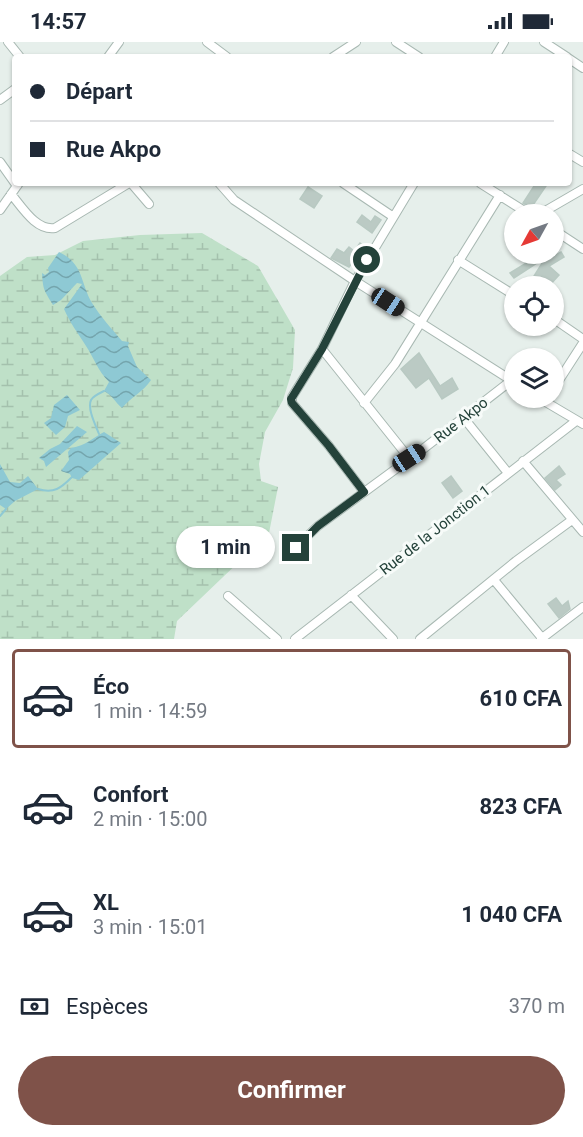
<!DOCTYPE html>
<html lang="fr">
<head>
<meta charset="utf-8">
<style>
  :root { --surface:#fff; --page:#f2f2f3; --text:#1f2937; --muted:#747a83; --line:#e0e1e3; --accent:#7f5249 }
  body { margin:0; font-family:Roboto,sans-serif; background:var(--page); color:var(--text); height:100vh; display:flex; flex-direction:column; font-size:22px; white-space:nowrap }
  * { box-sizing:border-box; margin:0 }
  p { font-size:20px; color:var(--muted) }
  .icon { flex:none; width:33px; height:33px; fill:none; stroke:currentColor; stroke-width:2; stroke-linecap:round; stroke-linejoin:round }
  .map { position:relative; height:597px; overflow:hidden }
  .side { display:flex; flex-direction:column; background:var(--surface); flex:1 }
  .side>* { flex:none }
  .banner { position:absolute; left:12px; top:12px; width:560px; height:132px; border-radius:6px; box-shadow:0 2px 4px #0004; display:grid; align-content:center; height:132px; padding:0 18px; background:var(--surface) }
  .needle { width:39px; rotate:230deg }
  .tools { position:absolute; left:504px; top:162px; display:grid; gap:12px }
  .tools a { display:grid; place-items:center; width:60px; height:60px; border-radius:50%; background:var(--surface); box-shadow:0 2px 4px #0004; font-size:30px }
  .end { position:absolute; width:27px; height:27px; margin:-14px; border:8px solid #24423a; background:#fff; box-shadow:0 0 0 3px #fff }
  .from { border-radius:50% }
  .bubble { position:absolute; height:42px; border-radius:21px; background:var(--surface); box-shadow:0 2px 4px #0004; font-size:20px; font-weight:700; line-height:42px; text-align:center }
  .car { position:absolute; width:18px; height:36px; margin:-18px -9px; border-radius:8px; box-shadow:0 0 4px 2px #0007; background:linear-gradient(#222 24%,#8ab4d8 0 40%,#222 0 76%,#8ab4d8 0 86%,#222 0) }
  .banner b { display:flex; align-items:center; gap:21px; height:57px; font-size:22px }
  .banner b+b { border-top:2px solid var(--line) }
  .banner i { width:15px; height:15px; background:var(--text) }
  ul { padding:10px 0 0; list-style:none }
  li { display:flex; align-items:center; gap:18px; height:99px; margin:0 12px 9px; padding:0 6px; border:3px solid transparent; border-radius:6px }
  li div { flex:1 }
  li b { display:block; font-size:22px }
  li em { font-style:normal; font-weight:700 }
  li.active { border-color:var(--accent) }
  li>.icon { width:54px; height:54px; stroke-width:1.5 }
  .pay { display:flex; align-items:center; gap:15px; height:66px; padding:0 18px; font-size:22px }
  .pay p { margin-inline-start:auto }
  .cta { display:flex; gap:12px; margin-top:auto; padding:12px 18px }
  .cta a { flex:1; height:69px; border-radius:36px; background:var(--accent); color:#fff; font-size:24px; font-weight:700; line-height:69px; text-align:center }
  .status { display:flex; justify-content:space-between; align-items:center; height:42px; padding:0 30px; background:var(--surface); direction:ltr }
  .status svg { height:16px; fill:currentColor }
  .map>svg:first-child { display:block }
  .wetland { fill:url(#wetland-marsh) }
  .water { fill:url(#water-waves) }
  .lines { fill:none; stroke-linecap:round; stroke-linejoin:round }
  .stream { stroke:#8ec9d4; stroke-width:2 }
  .building { fill:#bbcac4; stroke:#b8c9c2; stroke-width:1.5 }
  .street-casing { stroke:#a8b8b2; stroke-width:10 }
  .street { stroke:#fff; stroke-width:8 }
  .route { stroke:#24423a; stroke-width:8 }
  .labels { text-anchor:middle; stroke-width:6; stroke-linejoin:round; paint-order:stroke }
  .street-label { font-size:15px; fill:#24423a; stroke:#f7fbf9 }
</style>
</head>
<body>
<div class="status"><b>14:57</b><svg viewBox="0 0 49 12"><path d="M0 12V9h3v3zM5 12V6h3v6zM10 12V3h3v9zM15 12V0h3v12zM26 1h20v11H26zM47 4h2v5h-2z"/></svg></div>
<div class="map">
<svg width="583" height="597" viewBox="0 0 583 597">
  <defs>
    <pattern id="wetland-marsh" width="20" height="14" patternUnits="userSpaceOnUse" patternTransform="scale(1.5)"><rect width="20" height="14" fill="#bfe0c8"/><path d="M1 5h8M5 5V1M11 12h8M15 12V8" fill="none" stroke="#a4c1ad"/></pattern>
    <pattern id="water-waves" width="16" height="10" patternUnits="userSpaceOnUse" patternTransform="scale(1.5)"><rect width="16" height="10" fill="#8ec9d4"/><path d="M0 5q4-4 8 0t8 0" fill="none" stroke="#74a5ad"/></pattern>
  </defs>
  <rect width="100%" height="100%" fill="#e6efeb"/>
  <path class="wetland" d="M202,191l56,33 37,64 -2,38 -10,32 -18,32 -6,32 2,17 17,6 -9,46 -92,88 -3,18h-174v-363l27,-19 28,-2 28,-14 57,-6z"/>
  <path class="water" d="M59,210c25,12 21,30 33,51 8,13 20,26 30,38l7,1 -1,4 9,21 14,13c-8,12 -20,17 -29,28 -7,-6 -10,-13 -18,-17l5,-9c-11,-11 -15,-24 -23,-36 -8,-13 -16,-23 -22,-37l18,-25 -5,-1 -16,17 -8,5c-9,-15 -10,-15 -11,-32l3,2 4,-3 -1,-4z
    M67,353l13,15 -12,6 -3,11 -9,8 -12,-12 7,-5 3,-13z
    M77,384l10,6 -41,35 -2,-6 -5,-3 11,-9 10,-5z
    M104,390l17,11 -42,37 -7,-2 -2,-4 -9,-3 8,-11 -1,-8 3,-4c16,-3 20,-9 33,-16z
    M0,422l10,18 10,1 8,-7 10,13 -23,12 -9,8 -6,-4z"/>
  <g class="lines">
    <path class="stream" d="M99,392c-3,-8 -12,-25 -8,-34 2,-4 9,-7 13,-9
      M38,447c16,5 23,-1 34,-12
      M0,474l6,-7"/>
  </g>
  <path class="building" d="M536,141h12l-17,25 -8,-5z
    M308,145l14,9 -8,12 -14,-9z
    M362,173l9,7 4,-6 6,4 -9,13 -15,-11z
    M360,201l5,4 -16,20 -18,-9 6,-9 7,4 5,-6 5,4z
    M561,210l3,5 -15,9 10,9 -10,11 -15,-10 12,-19 -32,21 -4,-5 31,-19 15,1z
    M419,311l21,33 12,-8 6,11 -16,10 -13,-21 -13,10 -15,-19z
    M559,424l6,8 -9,6 5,5 -6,5 -10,-12z
    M451,434l11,15 -9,7 -11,-15z
    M556,556l6,8 6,-5 2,8 -11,9 -11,-14z"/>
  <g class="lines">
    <defs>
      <path id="street" d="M8,0l12,15
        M207,0l20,15
        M396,0l23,15
        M544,0l23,15
        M108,15l11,-15
        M333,15l23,-15
        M495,15l9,-15
        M568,16l15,10
        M0,58l15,-11
        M568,111l15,9
        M0,120l17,24
        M131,141l18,21
        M219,141l15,17 121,81 159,101
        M343,141l49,33
        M480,141l49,31
        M11,152c11,13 25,37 44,34l74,-45
        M0,168l19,-27
        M540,172l43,-25
        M554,188l29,19
        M458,218l56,35
        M554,277l29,20
        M322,307l87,109
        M554,346l29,-45
        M539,356l44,26
        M364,361l31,-39 105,-169
        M463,375l45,56
        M523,419l60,71
        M364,450l-35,-46 -37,-43v-6l30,-48 33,-68 59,-98
        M296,505l22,-21 105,-77 89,-69
        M494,538l48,58
        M351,553l42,44
        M228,554l49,43
        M295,597l281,-218
        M420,597l96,-78 56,-41
        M541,597l42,-32"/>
    </defs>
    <use href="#street" class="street-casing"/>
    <use href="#street" class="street"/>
  </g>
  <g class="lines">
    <path class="route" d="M296,506l22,-22 46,-34 -35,-46 -37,-43 -1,-4 31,-50 45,-89"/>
  </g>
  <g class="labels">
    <g class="street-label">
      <text transform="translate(461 378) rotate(-38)" y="5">Rue Akpo</text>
      <text transform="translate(435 488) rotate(-38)" y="5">Rue de la Jonction 1</text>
    </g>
  </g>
</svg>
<div class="tools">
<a><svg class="needle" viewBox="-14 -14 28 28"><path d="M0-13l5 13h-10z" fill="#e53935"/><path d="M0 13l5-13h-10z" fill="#747a83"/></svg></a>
<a><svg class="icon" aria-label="locate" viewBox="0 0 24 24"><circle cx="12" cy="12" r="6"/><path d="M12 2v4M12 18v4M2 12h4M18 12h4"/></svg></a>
<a><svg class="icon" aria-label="layers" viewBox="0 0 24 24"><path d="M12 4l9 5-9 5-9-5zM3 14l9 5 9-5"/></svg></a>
</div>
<i class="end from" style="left:367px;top:218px"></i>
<i class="end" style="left:296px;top:506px"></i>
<div class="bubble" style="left:176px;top:484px;width:99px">1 min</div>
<i class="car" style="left:388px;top:260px;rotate:123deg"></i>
<i class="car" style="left:409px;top:416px;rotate:57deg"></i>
<div class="banner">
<b><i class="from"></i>Départ</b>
<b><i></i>Rue Akpo</b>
</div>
</div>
<section class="side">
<ul>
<li class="active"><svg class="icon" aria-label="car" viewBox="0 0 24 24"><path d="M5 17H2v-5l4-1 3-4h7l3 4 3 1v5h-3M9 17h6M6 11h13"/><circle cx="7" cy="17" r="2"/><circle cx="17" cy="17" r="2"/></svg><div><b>Éco</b><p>1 min · 14:59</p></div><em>610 CFA</em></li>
<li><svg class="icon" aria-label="car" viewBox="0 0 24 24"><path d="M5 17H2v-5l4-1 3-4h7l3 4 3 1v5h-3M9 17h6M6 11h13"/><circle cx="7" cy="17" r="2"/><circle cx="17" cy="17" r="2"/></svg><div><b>Confort</b><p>2 min · 15:00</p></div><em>823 CFA</em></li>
<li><svg class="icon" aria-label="car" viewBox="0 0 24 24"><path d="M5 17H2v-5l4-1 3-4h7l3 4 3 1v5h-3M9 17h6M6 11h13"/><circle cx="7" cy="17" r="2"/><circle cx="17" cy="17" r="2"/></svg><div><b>XL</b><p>3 min · 15:01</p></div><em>1 040 CFA</em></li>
</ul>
<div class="pay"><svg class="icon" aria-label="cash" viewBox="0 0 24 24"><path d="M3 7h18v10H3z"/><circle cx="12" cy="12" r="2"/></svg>Espèces<p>370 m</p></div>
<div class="cta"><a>Confirmer</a></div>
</section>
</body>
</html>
